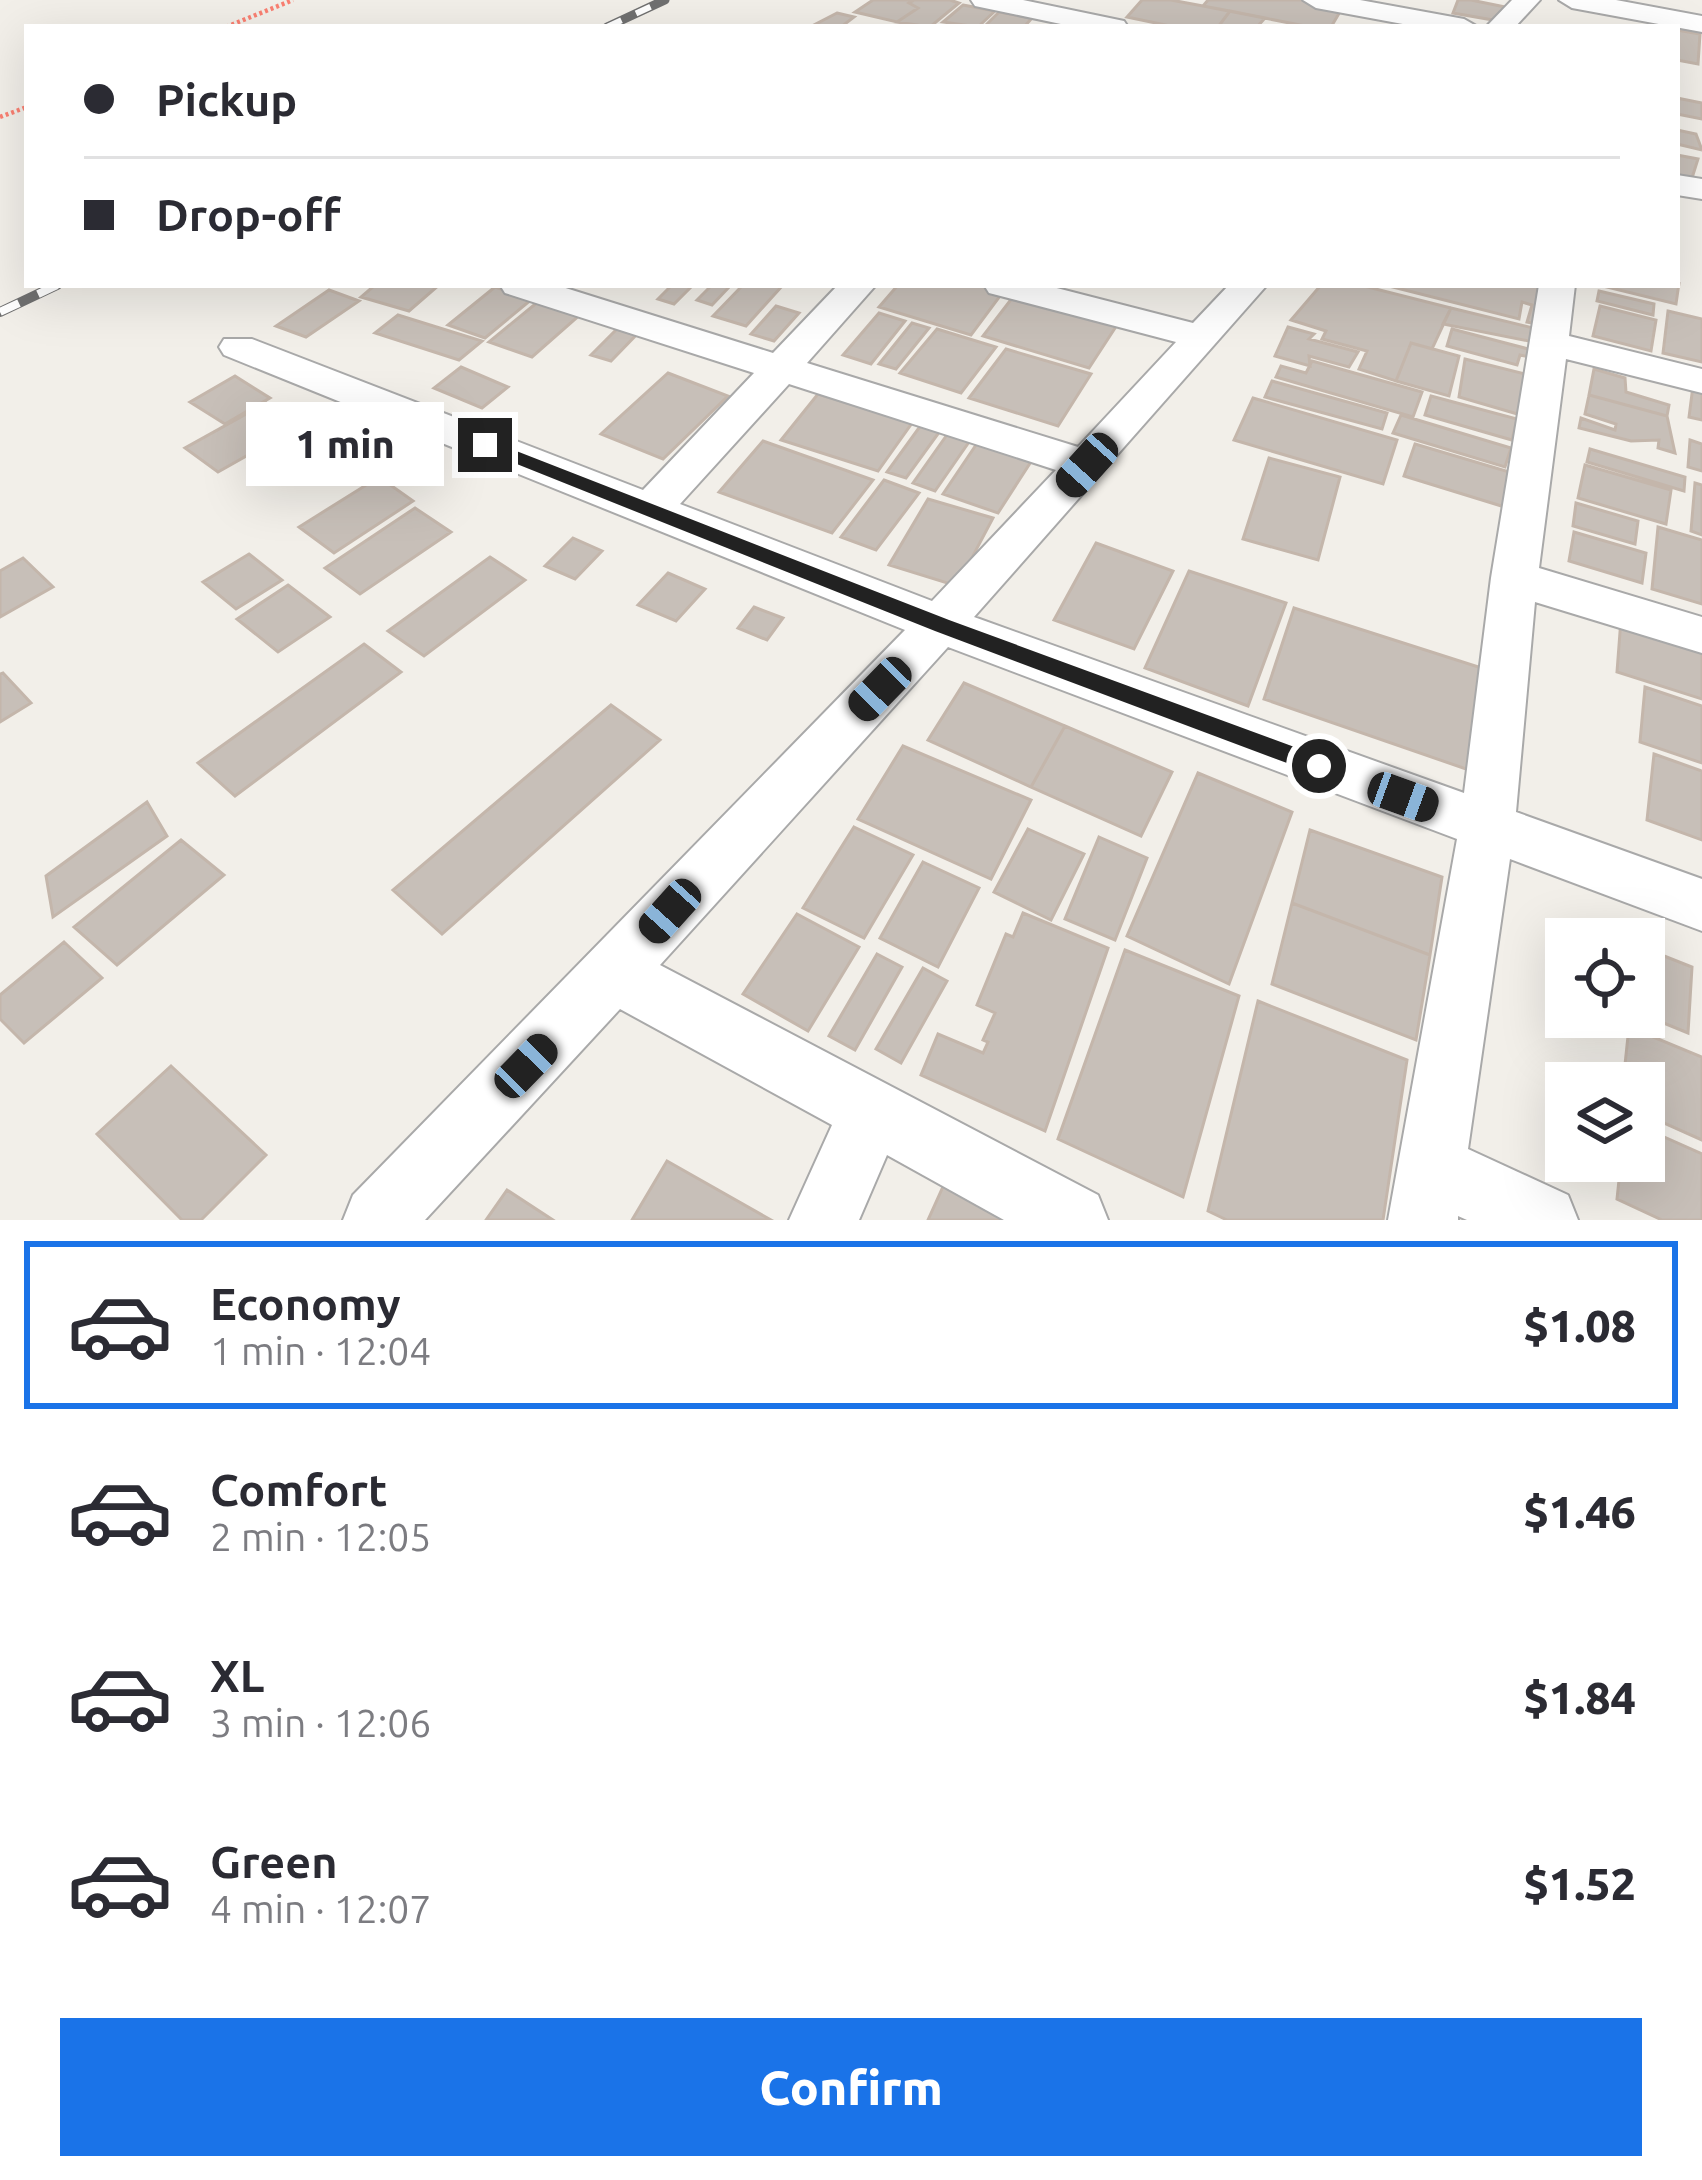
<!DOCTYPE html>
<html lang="en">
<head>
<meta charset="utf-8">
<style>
  :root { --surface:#fff; --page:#f2f2f3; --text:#2b2b33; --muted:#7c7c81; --line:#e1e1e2; --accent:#1a73e8 }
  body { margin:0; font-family:Ubuntu,sans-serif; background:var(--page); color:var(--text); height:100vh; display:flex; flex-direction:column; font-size:45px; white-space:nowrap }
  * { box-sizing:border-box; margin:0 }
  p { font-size:39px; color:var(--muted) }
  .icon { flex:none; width:66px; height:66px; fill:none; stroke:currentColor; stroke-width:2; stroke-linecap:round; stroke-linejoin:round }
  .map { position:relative; height:1220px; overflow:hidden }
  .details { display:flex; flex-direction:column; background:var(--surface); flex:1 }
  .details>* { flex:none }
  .hud { position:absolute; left:24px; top:24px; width:1656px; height:264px; border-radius:0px; box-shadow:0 12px 48px #0002; display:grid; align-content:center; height:264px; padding:0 60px; background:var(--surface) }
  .tools { position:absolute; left:1545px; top:918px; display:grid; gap:24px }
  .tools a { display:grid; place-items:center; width:120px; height:120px; border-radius:0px; background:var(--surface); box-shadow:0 12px 48px #0002; font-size:60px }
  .end { position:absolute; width:54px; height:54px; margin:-27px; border:15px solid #222; background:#fff; box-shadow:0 0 0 6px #fff }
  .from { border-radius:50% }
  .bubble { position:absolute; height:84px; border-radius:0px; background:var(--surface); box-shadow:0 12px 48px #0002; font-size:39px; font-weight:800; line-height:84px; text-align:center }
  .car { position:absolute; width:36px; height:72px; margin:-36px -18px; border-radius:15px; box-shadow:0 0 9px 3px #0007; background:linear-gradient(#222 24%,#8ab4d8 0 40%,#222 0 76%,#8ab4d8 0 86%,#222 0) }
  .hud b { display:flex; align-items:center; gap:42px; height:114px; font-size:45px }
  .hud b+b { border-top:3px solid var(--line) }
  .hud i { width:30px; height:30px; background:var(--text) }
  ul { padding:21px 0 0; list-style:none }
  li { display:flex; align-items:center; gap:36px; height:168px; margin:0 24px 18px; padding:0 36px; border:6px solid transparent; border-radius:0px }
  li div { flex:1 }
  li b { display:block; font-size:45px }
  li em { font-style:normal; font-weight:800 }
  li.on { border-color:var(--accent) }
  li>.icon { width:108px; height:108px; stroke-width:1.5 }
  .cta { display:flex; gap:24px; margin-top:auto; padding:24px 60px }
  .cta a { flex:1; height:138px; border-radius:0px; background:var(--accent); color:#fff; font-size:48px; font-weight:800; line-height:138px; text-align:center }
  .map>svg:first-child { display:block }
  .building { fill:#c7bfb8; stroke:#c4b6ab; stroke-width:3 }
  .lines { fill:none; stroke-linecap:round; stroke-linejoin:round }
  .minor-casing { stroke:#a9a9a9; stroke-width:4 }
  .path { stroke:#fa8072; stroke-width:4.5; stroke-dasharray:3 3; stroke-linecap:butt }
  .minor { fill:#fff; fill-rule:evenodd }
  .rail-far1-casing { stroke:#707070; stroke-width:9 }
  .rail-casing { stroke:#707070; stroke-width:10 }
  .rail-far1 { stroke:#fff; stroke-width:6; stroke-dasharray:16; stroke-linecap:butt }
  .rail { stroke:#fff; stroke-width:8; stroke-dasharray:21; stroke-linecap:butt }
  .route { fill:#222 }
</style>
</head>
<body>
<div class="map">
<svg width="1702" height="1220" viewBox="0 0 1702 1220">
  <rect width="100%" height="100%" fill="#f2efe9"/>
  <path class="building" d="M873,0h41l-5,3 9,5 -21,14 -42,-10z
    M914,0h36l9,3 -29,24 -33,-5 21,-14 -9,-5z
    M1142,0h29l59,11 -12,16h-43l-48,-10z
    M1208,0h102l34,5 -13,22h-21l-107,-21z
    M1458,0h13l39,8 -11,13 -46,-8z
    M963,5l32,6 -17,16 -35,-5z
    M1230,11l35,7 -8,9h-39z
    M999,12l33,6 -8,9h-40z
    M837,13l17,4 -13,10 -29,-1z
    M1677,30l23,4 -2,30 -21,-4z
    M1677,98l25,5v16l-25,-5z
    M1677,130l19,4 6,16 -25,-6z
    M1677,155l21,4 -6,19 -15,-3z
    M1677,282l2,1 -3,21 -73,-18z
    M375,285h64l-30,26 -48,-14z
    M672,285h21l-19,19 -16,-5z
    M712,285h19l-19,20 -15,-5z
    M743,285h40l-37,41 -33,-10z
    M898,285h96l12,3 -35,47 -92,-28z
    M1321,285h39l91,23 -19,41 -21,-6 -15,38 -37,-12 8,-18 -45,-12 4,-8 -35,-11z
    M1385,285h163l-11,39 -10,-2 5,-17 -10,-3 -3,17z
    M495,287l37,12 -47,39 -37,-13z
    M329,290l30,11 -53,36 -30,-11z
    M1599,291l55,13 -1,11 -56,-14z
    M1016,293l103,29 -30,46 -106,-32z
    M539,301l42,13 -49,43 -43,-15z
    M776,306l23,7 -25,28 -23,-7z
    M1600,306l56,14 -5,31 -58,-15z
    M1451,308l86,21 -3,13 -91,-18z
    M1668,311l34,8v43l-39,-9z
    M879,313l26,8 -34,43 -28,-9z
    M398,315l84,26 -23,19 -84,-27z
    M912,323l17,5 -33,41 -17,-5z
    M621,325l20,5 -30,31 -20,-6z
    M1288,327l26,7 -5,5 49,13 -9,15 -40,-11 1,10 -35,-10z
    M937,329l59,18 -35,46 -61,-20z
    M1452,329l80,21 -2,7 -10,-2 -3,10 -70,-19z
    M1411,343l48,13 -10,40 -53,-15z
    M1006,349l85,25 -33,52 -89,-28z
    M1465,359l64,16 -8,40 -62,-18z
    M1312,361l110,31 -9,25 -137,-40 5,-11 25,7z
    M461,367l47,20 -26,21 -48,-20z
    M1594,369l31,9 1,14 43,13 -2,11 -78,-21z
    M668,373l60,23 -65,63 -62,-25z
    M235,376l35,22 -45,26 -35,-22z
    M1272,381l115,32 -5,16 -117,-32z
    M1693,386l9,3v31l-13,-3z
    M818,394l94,29 -34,48 -97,-31z
    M1589,395l78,21 8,37 -17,-5 1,-8 -28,1 -52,-13 2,-10 34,12 1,-6 -31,-10z
    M1431,396l86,23 -5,21 -87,-25z
    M1253,398l144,42 -14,44 -149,-44z
    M266,403l33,23 -81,46 -33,-24z
    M1401,415l110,33 -6,19 -112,-34z
    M921,425l19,6 -34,47 -19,-6z
    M949,432l22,7 -36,52 -22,-8z
    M980,439l54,18 -36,56 -55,-19z
    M1690,440l12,4v27l-14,-4z
    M763,441l110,39 -41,53 -113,-41z
    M1415,444l101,30 -8,34 -104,-32z
    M1590,449l95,28 -1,14 -97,-29z
    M1269,458l71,19 -22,83 -75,-21z
    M1585,465l86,25 -5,34 -88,-26z
    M379,477l34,24 -79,52 -35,-26z
    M884,480l35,13 -43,57 -35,-13z
    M1695,483l7,2v50l-11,-4z
    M928,499l65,19 -36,68 -68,-21z
    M1576,503l62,18 -3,23 -62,-18z
    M415,508l36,24 -91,62 -35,-26z
    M1658,527l44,13v64l-50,-15z
    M1574,532l72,21 -4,30 -73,-22z
    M573,538l29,13 -27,28 -30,-13z
    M1096,543l77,28 -39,78 -80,-29z
    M249,554l33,26 -46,29 -33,-27z
    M490,557l35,23 -101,76 -36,-25z
    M23,558l30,29 -53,30v-46z
    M1189,571l97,32 -38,103 -103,-38z
    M668,573l37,16 -29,32 -38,-16z
    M288,585l42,32 -52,35 -41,-33z
    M754,607l29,11 -16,22 -29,-12z
    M1294,608l194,62 -19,100 -205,-71z
    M1621,619l81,25v55l-85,-27z
    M364,644l37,28 -166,124 -37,-33z
    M3,673l28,30 -31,19v-48z
    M964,683l101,43 -34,61 -103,-47z
    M1645,687l57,19v57l-62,-21z
    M611,705l49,35 -218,194 -49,-44z
    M1065,726l107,46 -31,64 -110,-49z
    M903,746l128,54 -40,79 -133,-60z
    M1654,754l48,17v69l-55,-20z
    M1198,773l94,39 -63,172 -102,-48z
    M147,802l20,34 -114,81 -7,-41z
    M854,827l59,28 -49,83 -61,-30z
    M1028,829l56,25 -33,66 -57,-28z
    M1310,830l132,47 -12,78 -138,-52z
    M1099,837l48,21 -32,82 -50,-21z
    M181,840l43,35 -107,90 -43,-38z
    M923,862l56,26 -41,79 -58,-29z
    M1292,903l138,52 -14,85 -144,-56z
    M1023,913l85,35 -63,183 -124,-56 17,-41 45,19 5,-11 -5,-2 12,-27 -18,-8 29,-71 7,3z
    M797,914l62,33 -51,84 -65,-37z
    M64,942l38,36 -78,65 -24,-24v-24z
    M1644,948l48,19 -4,66 -44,-18z
    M1125,950l114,46 -56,201 -125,-58z
    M877,954l25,13 -47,83 -26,-14z
    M923,968l24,13 -46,82 -25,-14z
    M1258,1001l149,59 -24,160h-156l-19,-9z
    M1629,1027l73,30v83l-58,-26v-31h-21z
    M171,1066l95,89 -65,65h-19l-85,-86z
    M1644,1128l58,26v66h-40l-45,-21 4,-38h23z
    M667,1161l104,59h-139z
    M946,1180l76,40h-94z
    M507,1190l46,30h-67z"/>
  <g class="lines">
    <defs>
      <path id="minor" d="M971,0h52l101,21 4,6h-53l-100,-21z
        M1303,0h57l104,19 14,8h-59l-103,-19z
        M1512,0h28l-25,27h-29z
        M1559,0h57l86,16v16l-130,-24z
        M1677,175l25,4v20l-25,-4z
        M500,285h56l217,68 65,-68h38l-69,78 271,84 98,-105 -187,-49 -5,-8h61l148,38 36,-38h38l-293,332 490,176 27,-215 48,-293h36l-6,51 133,33v24l-136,-34 -27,209 163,49v36l-167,-51 -19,210 186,67v52l-192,-72 -42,290 100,46 10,25h-111l-9,-4v4h-70l69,-381 -509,-192 -288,318 438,230 10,25h-104l-117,-65 -28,65h-70l43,-95 -212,-116 -195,211h-82l10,-25 552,-565 -681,-275 -5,-8 5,-8h28l391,151 111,-117 -249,-80zM789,384l267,86 -124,131 -252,-97z"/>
    </defs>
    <use href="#minor" class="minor-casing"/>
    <path class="path" d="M226,27l67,-27
      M0,117l27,-10"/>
    <use href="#minor" class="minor"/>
    <defs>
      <path id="rail-far1" d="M607,27l58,-27"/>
      <path id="rail" d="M0,312l57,-27"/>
    </defs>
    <use href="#rail-far1" class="rail-far1-casing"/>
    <use href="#rail" class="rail-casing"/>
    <use href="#rail-far1" class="rail-far1"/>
    <use href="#rail" class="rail"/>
  </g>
  <path class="route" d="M479,441h12l458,179 378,139 3,7 -11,9 -384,-144 -456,-182z"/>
</svg>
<div class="tools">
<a><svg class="icon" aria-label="locate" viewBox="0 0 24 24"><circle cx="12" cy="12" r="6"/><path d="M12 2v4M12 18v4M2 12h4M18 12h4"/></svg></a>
<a><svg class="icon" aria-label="layers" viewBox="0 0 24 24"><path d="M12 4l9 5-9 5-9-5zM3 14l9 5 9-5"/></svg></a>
</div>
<i class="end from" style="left:1319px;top:766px"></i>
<i class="end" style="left:485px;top:445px"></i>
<div class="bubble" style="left:246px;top:402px;width:198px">1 min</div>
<i class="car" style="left:1087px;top:465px;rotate:222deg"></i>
<i class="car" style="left:880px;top:689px;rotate:224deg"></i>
<i class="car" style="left:1403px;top:797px;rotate:110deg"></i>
<i class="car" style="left:670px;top:911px;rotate:222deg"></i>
<i class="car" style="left:526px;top:1066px;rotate:44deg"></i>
<div class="hud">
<b><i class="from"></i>Pickup</b>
<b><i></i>Drop-off</b>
</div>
</div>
<section class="details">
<ul>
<li class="on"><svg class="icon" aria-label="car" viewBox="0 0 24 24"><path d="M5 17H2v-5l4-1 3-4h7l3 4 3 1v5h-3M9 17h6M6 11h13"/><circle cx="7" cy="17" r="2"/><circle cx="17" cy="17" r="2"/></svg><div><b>Economy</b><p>1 min · 12:04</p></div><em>$1.08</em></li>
<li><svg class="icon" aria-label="car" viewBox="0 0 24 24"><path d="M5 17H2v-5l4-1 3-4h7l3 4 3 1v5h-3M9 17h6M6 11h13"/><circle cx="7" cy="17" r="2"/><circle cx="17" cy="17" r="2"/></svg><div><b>Comfort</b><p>2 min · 12:05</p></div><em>$1.46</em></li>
<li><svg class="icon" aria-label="car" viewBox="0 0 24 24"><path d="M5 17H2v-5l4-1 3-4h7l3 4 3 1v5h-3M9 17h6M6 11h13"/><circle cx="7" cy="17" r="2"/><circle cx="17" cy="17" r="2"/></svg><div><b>XL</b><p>3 min · 12:06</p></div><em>$1.84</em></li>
<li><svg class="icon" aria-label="car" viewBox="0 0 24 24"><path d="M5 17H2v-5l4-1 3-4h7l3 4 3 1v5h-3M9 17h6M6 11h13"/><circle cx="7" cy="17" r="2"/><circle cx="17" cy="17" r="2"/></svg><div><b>Green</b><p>4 min · 12:07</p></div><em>$1.52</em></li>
</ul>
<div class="cta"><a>Confirm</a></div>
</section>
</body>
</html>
